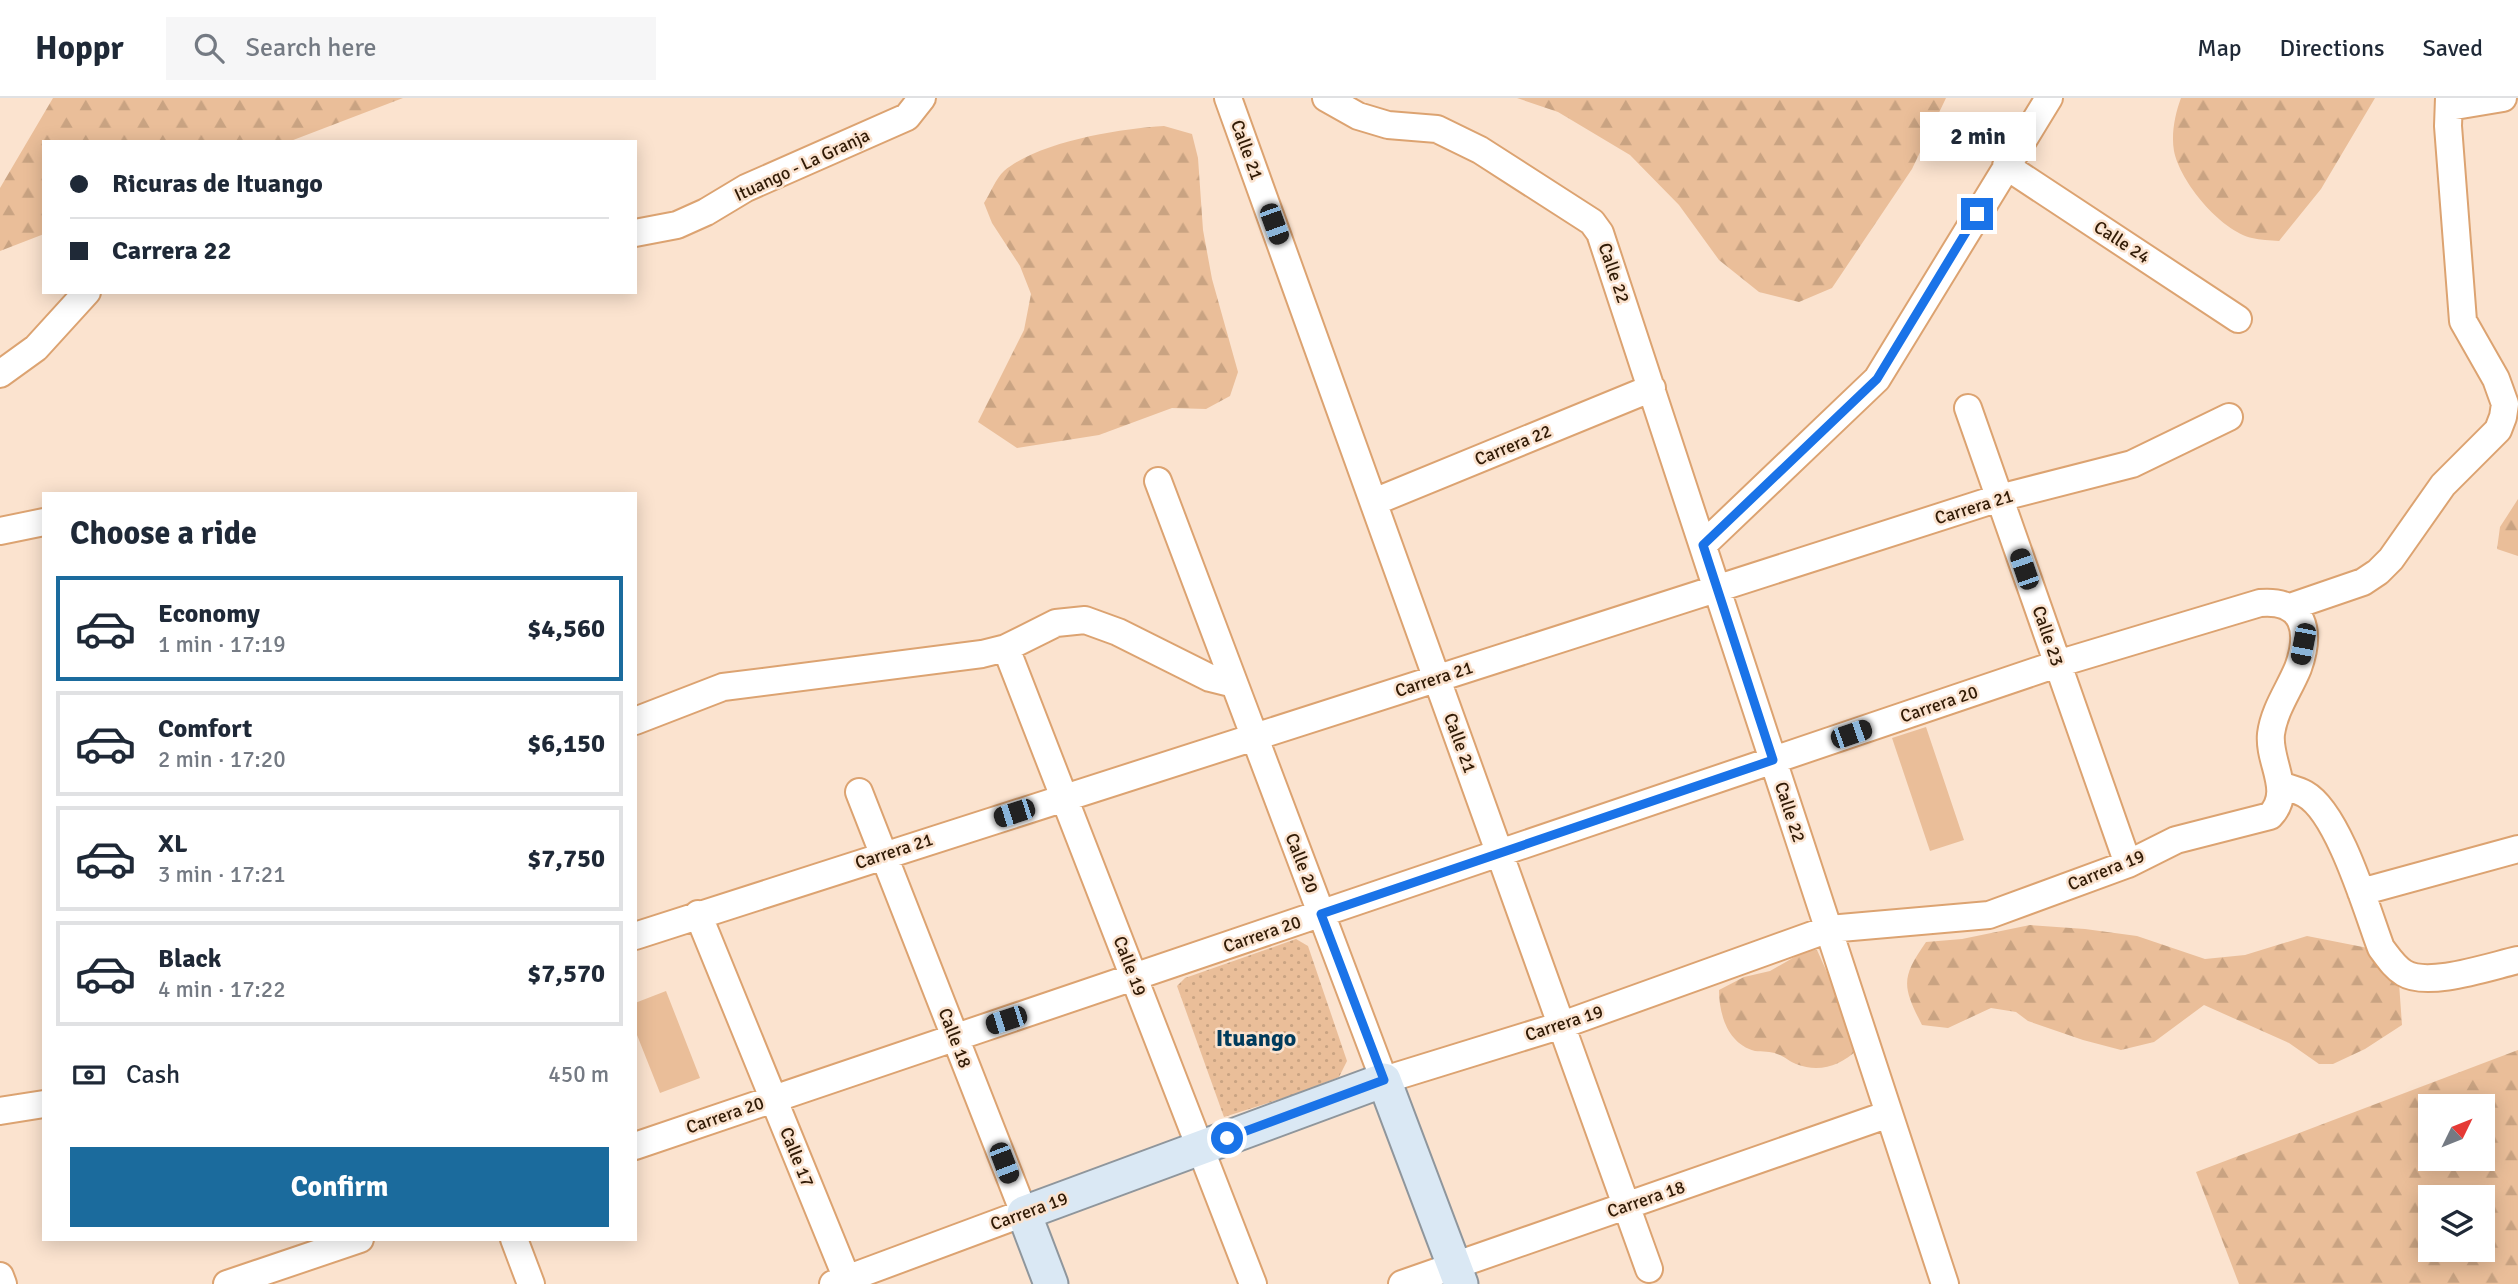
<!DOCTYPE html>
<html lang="en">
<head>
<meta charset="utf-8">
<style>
  :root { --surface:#fff; --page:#f6f6f7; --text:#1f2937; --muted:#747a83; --line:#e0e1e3; --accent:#1b6b9d }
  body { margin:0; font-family:Signika,sans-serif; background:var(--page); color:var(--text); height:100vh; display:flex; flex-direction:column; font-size:26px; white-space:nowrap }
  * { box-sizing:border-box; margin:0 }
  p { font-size:23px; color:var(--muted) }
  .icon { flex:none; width:38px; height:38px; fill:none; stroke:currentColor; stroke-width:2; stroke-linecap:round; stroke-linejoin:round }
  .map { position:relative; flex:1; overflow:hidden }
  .details { position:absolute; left:42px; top:394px; width:595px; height:749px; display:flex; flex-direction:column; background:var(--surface); border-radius:0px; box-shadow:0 4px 18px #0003 }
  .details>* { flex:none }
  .hud { position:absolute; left:42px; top:42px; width:595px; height:154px; border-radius:0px; box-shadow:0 4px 18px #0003; display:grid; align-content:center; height:154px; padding:0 28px; background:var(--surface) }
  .needle { width:46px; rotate:47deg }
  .buttons { position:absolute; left:2418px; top:996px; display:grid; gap:14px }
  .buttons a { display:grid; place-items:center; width:77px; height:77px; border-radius:0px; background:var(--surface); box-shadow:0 4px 18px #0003; font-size:35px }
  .end { position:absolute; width:32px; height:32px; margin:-16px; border:9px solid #1a73e8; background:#fff; box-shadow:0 0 0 4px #fff }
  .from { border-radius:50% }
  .bubble { position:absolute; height:49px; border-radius:0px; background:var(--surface); box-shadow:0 4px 18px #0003; font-size:23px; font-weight:800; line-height:49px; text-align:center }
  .car { position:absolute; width:21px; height:42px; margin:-21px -10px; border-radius:9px; box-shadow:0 0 5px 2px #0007; background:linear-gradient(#222 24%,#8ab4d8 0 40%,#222 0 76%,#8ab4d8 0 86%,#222 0) }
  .hud b { display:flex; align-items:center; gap:24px; height:66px; font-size:26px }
  .hud b+b { border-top:2px solid var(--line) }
  .hud i { width:18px; height:18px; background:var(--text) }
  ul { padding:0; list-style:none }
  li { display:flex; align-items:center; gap:21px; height:105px; margin:0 14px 10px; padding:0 14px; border:4px solid var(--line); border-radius:0px }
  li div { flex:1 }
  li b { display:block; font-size:26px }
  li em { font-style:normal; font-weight:800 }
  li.active { border-color:var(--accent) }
  li>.icon { width:63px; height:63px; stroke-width:1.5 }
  h2 { padding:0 28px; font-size:32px; line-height:84px }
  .pay { display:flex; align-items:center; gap:18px; height:77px; padding:0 28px; font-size:26px }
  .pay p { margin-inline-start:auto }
  .cta { display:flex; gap:14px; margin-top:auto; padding:14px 28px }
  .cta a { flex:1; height:80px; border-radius:0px; background:var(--accent); color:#fff; font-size:28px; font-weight:800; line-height:80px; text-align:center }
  header { display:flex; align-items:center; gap:42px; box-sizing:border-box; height:98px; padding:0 35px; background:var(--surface); border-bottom:2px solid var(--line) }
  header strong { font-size:33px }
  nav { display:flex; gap:38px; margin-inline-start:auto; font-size:24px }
  .search { width:490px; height:63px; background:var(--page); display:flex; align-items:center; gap:18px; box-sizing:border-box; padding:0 24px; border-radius:0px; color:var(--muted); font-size:26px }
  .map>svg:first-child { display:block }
  .green { fill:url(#green-dots) }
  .forest { fill:url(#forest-firs); fill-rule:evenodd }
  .pitch { fill:#eabe99 }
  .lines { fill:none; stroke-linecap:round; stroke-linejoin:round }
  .minor-casing { stroke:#dca371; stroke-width:30 }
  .major-casing { stroke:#8f969c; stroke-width:37 }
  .minor { stroke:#fff; stroke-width:26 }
  .major { stroke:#dae8f4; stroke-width:33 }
  .route { stroke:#1a73e8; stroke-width:9 }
  .labels { text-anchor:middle; stroke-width:5; stroke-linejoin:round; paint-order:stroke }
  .street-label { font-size:18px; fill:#311b06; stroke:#fbe3cf }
  .district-label { font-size:24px; font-weight:bold; fill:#003b5c; stroke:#fbe3cf }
</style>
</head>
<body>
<header>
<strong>Hoppr</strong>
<div class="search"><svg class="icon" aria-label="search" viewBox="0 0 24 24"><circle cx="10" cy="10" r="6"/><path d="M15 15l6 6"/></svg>Search here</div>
<nav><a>Map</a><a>Directions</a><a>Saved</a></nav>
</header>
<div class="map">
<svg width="2518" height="1186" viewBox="0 0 2518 1186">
  <defs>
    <pattern id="green-dots" width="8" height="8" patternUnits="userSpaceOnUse" patternTransform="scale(1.75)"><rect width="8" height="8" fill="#eabe99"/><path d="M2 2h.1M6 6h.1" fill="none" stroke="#c9a382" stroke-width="1.8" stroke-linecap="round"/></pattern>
    <pattern id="forest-firs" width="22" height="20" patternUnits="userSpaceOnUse" patternTransform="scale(1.75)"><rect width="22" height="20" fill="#eabe99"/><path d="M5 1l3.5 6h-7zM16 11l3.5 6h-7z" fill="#c9a382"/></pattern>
  </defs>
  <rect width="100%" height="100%" fill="#fbe3cf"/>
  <path class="green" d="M1296,841l12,7 39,115 -8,16 -43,17 -72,23 -47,-131 8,-8z"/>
  <path class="forest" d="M53,0h350l-115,44h-244v92l-44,17v-63z
    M1517,0h429l-34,71 -80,119 -33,14 -40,-10 -40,-32 -40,-55 -49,-50 -72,-43z
    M2181,0h194l-54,91 -42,52c-9,-1 -19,-1 -27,-3 -31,-7 -72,-56 -78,-87 -3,-17 1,-37 7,-53z
    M1164,28l28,8 6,24 5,72 9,49 26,93 -8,24 -24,13 -34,-1 -73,27 -82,13 -39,-26 46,-92 7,-36 -11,-28 -28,-43 -8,-20c6,-9 12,-25 20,-32 36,-30 115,-42 160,-45z
    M2518,401v57l-21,-7 3,-22z
    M2030,827l55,4 52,7 68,23 40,-4 62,-19 66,13 26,34 3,42 -37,24 -32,15h-14l-30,-21 -85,-38 -50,37 -33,8 -38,-10 -55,-19 -12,-9 -25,-4 -43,20 -26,-3c-20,-39 -21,-47 4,-83l36,-3z
    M1817,852l22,49 18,51c-17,16 -38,23 -61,14 -6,-2 -12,-8 -19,-10 -6,-3 -15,-2 -22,-3 -27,-7 -36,-36 -36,-61l25,-13 26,-6 35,-20z
    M2518,952v234h-279l-43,-112zM2431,1008h52v52h-52zM2431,1099h52v53h-52z"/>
  <path class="pitch" d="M1926,629l38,113 -34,11 -38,-113z
    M666,893l34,87 -40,15 -25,-63v-27z"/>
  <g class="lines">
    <defs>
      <path id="minor" d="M1228,0l421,1171
        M1326,0l32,18 30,9 49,4 43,21 112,72 8,11 345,1051
        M2449,9l54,-9
        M2006,68l232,153
        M635,135l42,-8 29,-13 40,-24 161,-71 15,-19
        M0,276l36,-26 51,-56
        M1968,310l160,456
        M1374,404l278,-114
        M0,433l44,-9
        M1703,447l174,-166 172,-281
        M2290,509l73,-25 15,-10 13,-13 52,-74 55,-55 5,-13 2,-13 -9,-25 -33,-58 -15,-195 1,-28
        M1006,550l247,636
        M635,623l88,-34 259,-33 24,-6 50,-25 29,-3 33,12 92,46 24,6
        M2280,687c8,3 18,5 25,9 34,19 62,117 76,154 7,9 13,19 23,25 24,15 87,-7 114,-13
        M2361,794l157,-43
        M698,816l151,370
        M635,838l1364,-438 133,-34 97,-47
        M0,1013l44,-7
        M635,1048l1422,-482 203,-61c45,-4 51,29 38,65 -9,22 -24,42 -27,66 -3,29 23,57 -1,82l-94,24 -48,24 -139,51 -160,14 -267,96 -178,55c-76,-200 -151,-400 -226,-599
        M514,1141l17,45
        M0,1178l3,8
        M227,1186l133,-45
        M833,1186l191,-71 -165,-421
        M1402,1186l487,-170"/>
      <path id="major" d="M1051,1186l-27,-71 360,-133 77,204"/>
    </defs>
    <use href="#minor" class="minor-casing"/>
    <use href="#major" class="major-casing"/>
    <use href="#minor" class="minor"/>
    <use href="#major" class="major"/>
  </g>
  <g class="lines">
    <path class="route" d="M1227,1040l157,-58 -63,-166 452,-154 -70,-215 174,-166 100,-165"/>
  </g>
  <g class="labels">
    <g class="street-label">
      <text transform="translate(1247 52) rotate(70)" y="6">Calle 21</text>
      <text transform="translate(802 67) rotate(-25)" y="6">Ituango - La Granja</text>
      <text transform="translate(2122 144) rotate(33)" y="6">Calle 24</text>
      <text transform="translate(1614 175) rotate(71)" y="6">Calle 22</text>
      <text transform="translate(1513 347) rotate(-22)" y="6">Carrera 22</text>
      <text transform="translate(1974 409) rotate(-17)" y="6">Carrera 21</text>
      <text transform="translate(2048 538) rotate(71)" y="6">Calle 23</text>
      <text transform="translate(1434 581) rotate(-18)" y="6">Carrera 21</text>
      <text transform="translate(1939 606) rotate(-19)" y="6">Carrera 20</text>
      <text transform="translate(1460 645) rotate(70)" y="6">Calle 21</text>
      <text transform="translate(1790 714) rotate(72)" y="6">Calle 22</text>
      <text transform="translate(894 753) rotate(-18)" y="6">Carrera 21</text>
      <text transform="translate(1302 765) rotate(69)" y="6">Calle 20</text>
      <text transform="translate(2106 772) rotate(-22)" y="6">Carrera 19</text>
      <text transform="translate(1262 836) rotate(-19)" y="6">Carrera 20</text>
      <text transform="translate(1130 868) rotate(69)" y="6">Calle 19</text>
      <text transform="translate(1564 925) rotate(-18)" y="6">Carrera 19</text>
      <text transform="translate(955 940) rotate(69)" y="6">Calle 18</text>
      <text transform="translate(725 1017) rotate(-19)" y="6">Carrera 20</text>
      <text transform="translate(797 1059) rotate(68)" y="6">Calle 17</text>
      <text transform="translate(1646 1101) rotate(-19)" y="6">Carrera 18</text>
      <text transform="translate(1029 1113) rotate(-20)" y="6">Carrera 19</text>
    </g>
    <g class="district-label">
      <text x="1256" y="948">Ituango</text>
    </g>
  </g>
</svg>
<div class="buttons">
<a><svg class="needle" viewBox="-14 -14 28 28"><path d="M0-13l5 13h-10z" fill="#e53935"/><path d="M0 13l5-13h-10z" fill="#747a83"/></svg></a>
<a><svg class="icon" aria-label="layers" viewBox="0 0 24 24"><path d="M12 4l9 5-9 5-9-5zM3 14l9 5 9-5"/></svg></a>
</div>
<i class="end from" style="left:1227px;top:1040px"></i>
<i class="end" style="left:1977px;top:116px"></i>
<div class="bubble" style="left:1920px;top:14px;width:116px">2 min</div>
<i class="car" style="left:1274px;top:126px;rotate:160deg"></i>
<i class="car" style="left:2024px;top:471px;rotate:341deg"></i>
<i class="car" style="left:2303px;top:546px;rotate:191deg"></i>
<i class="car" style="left:1851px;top:636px;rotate:71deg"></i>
<i class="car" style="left:1014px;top:715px;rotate:252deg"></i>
<i class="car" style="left:1006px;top:922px;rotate:252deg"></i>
<i class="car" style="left:1004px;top:1065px;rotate:159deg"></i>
<div class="hud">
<b><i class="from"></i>Ricuras de Ituango</b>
<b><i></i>Carrera 22</b>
</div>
<section class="details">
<h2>Choose a ride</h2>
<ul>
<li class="active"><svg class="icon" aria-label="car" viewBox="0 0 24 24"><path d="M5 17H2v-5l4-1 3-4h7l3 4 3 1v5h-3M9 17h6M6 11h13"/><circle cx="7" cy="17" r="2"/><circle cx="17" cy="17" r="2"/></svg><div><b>Economy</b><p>1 min · 17:19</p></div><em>$4,560</em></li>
<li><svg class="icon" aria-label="car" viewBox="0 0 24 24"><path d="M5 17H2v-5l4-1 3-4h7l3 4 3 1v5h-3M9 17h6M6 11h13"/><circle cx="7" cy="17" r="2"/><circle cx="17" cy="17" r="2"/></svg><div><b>Comfort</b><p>2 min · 17:20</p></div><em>$6,150</em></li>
<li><svg class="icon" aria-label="car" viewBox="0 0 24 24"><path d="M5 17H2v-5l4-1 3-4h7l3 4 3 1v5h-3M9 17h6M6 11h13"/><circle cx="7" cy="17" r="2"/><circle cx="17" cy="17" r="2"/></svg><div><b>XL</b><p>3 min · 17:21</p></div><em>$7,750</em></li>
<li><svg class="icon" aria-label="car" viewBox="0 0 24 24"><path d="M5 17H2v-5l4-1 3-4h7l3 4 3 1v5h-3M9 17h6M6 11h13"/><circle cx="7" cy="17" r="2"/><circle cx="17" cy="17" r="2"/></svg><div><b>Black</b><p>4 min · 17:22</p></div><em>$7,570</em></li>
</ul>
<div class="pay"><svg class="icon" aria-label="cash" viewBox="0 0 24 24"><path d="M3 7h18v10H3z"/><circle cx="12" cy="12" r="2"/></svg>Cash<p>450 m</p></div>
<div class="cta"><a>Confirm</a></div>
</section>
</div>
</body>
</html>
